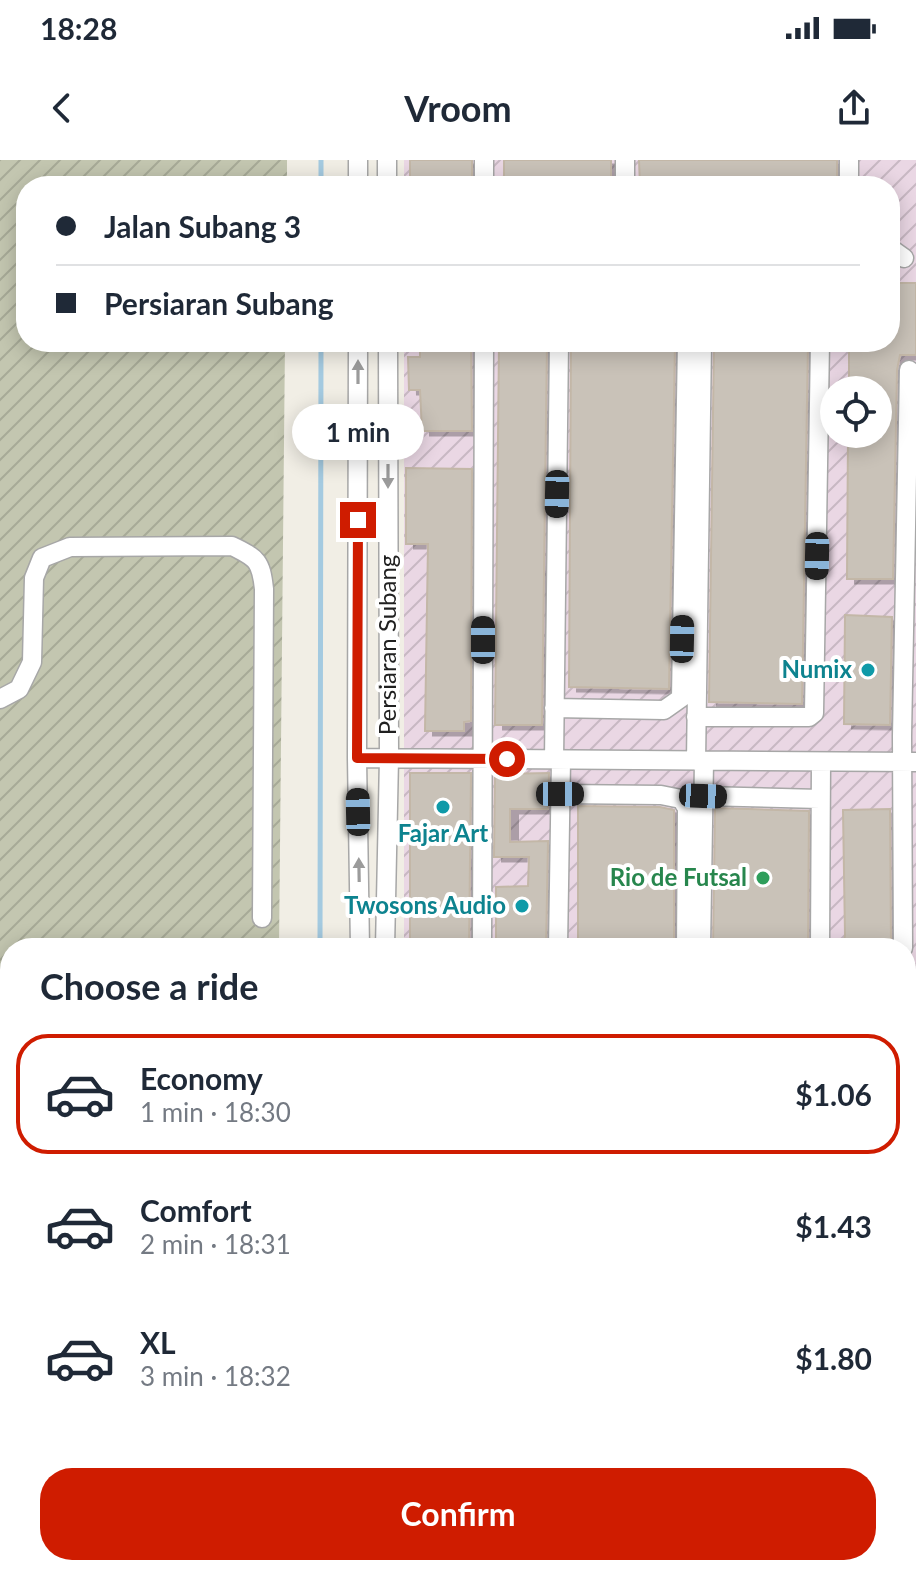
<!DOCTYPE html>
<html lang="en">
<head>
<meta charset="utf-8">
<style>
  :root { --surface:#fff; --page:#f6f6f7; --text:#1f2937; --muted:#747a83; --line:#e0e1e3; --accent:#cf1c00 }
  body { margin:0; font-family:Lato,sans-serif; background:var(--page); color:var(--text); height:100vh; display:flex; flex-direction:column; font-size:30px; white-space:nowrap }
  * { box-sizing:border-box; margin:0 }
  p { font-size:26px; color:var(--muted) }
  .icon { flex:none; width:44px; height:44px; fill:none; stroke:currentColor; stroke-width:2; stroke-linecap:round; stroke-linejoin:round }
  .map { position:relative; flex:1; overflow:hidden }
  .side { position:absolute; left:0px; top:778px; width:916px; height:638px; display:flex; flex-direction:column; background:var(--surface); border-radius:32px 32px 0 0; box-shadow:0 4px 20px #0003 }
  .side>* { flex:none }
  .hud { position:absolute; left:16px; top:16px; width:884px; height:176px; border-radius:32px; box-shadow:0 4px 20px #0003; display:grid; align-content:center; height:176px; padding:0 40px; background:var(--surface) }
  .fabs { position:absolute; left:820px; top:216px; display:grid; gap:16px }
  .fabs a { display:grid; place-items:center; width:72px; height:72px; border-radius:50%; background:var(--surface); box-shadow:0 4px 20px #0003; font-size:40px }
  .end { position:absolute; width:36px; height:36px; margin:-18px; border:10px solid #cf1c00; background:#fff; box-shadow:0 0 0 4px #fff }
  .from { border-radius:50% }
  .bubble { position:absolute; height:56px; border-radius:28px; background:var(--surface); box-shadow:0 4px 20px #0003; font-size:26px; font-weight:700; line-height:56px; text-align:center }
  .car { position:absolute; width:24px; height:48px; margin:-24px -12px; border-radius:10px; box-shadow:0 0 6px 2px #0007; background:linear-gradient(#222 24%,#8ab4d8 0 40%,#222 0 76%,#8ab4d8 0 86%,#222 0) }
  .hud b { display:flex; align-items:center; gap:28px; height:76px; font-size:30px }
  .hud b+b { border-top:2px solid var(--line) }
  .hud i { width:20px; height:20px; background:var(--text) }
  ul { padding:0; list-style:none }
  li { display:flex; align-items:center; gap:24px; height:120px; margin:0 16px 12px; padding:0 24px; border:4px solid transparent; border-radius:32px }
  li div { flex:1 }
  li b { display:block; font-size:30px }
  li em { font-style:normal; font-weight:700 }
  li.active { border-color:var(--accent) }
  li>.icon { width:72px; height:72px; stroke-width:1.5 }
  h2 { padding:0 40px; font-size:36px; line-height:96px }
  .cta { display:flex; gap:16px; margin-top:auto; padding:16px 40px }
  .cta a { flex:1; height:92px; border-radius:32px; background:var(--accent); color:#fff; font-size:32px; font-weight:700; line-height:92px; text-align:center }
  .status { display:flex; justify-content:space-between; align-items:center; height:56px; padding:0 40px; background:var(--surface); direction:ltr }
  .status svg { height:22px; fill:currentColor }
  header { display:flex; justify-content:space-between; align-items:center; height:104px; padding:0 40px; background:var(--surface); font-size:36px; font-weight:700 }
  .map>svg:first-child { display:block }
  .commercial { fill:#f2d9d4 }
  .industrial { fill:url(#industrial-furrows); fill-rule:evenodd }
  .construction { fill:url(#construction-furrows) }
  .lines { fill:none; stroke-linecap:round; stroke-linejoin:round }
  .stream { stroke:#a4cae0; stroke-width:5 }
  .building { fill:#c9c2b8; stroke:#c3b7a7; stroke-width:2; filter:url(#shadow) }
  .minor-casing { stroke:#a7a7a7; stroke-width:21 }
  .minor { stroke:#fff; stroke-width:18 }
  .oneway { fill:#9b9b9b }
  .route { stroke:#cf1c00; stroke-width:10 }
  .culture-dot { fill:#0f9aa8; stroke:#fff; stroke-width:3 }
  .leisure-dot { fill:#2e9e5b; stroke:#fff; stroke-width:3 }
  .labels { text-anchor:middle; stroke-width:8; stroke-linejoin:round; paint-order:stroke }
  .street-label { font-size:24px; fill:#202020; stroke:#fff }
  .culture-label { font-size:24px; font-weight:bold; fill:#0d838f; stroke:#fff; text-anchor:end }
  .leisure-label { font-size:24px; font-weight:bold; fill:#27864d; stroke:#fff; text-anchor:end }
</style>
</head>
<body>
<div class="status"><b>18:28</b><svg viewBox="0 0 49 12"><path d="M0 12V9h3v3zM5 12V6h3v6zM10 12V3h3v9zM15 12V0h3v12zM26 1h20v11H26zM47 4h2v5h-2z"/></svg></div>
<header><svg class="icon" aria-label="back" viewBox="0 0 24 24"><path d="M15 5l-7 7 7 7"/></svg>Vroom<svg class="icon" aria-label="share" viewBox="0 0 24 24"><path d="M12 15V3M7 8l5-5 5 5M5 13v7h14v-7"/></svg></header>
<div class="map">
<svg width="916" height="1415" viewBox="0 0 916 1415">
  <defs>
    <pattern id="industrial-furrows" width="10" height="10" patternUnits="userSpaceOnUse" patternTransform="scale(2)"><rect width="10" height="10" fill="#ead7e4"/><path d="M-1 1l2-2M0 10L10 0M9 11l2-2" fill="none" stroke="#c8b8c3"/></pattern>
    <pattern id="construction-furrows" width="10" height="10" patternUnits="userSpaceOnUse" patternTransform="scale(2)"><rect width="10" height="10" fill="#c3c6b0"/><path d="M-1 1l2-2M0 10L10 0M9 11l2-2" fill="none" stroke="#a7aa97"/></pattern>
    <filter id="shadow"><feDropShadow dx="8" dy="4.5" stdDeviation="0" flood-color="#0004"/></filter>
  </defs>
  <rect width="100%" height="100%" fill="#f1eee5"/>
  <path class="commercial" d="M0,1268h10v138h44v9h-54z"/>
  <path class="industrial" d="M404,0h512v1415h-511v-9h501v-618h-502v-606h486v-156h-486zM834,230h44v44h-44z
    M0,850h10v424h-10z"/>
  <path class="construction" d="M0,0h287v26h-261v156h259l-6,606h-269v54h-10z"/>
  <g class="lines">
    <path class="stream" d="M321,26v-26
      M320,788l1,-606
      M316,1415l1,-9"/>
  </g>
  <path class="building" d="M410,0h62v26h-62z
    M504,0h107v26h-107z
    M639,0h198v26h-197z
    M890,123h26v72h-16l-3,15 -4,209h-46l1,-145h30v-44h-29v-48h41z
    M420,182h51l1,89h-50l-2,-41h-11l-1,-33h12z
    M499,182h48l-5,383h-47z
    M571,182h104l-6,347 -100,-2z
    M714,182h94l-6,362 -93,-2z
    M406,308l66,1 -1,252 -7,1v9h-39l3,-187h-22z
    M845,455l47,2 -2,108 -46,-1z
    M410,613h61l-2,175h-59z
    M549,613l-1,36h-38v33l38,-1 -2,107h-50v-61l32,-1 1,-29h-35l1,-83z
    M578,646l82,1 14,3v138h-96z
    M715,648l94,3 -1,137h-95z
    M890,649l1,139h-48l2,-13 -2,-125z"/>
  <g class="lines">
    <defs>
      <path id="minor" d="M387,0v26
        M484,0v26
        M849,0v26
        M358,26v-26
        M625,26v-26
        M890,88l14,10
        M358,182l-1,416 3,190
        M0,539l19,-10 13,-27 2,-84 8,-20 28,-11 162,-1c25,12 29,15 32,43l-2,329
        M554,548l110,2 17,-12 6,-356
        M696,557h113l5,-4 6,-371
        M357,598l559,4
        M554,600l5,-418
        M696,601l6,-419
        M560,634l101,1 20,4 6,9 -1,140
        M703,636l117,3
        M385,788l4,-190 -1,-416
        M482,788l2,-606
        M558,788l3,-188
        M701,788l3,-187
        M820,788l1,-186
        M903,788l-1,-212 7,-366
        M0,870l10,1
        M0,1059h10
        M0,1247h10
        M0,1339l10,1
        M620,1406v9
        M758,1406v9
        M65,1415v-9
        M354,1415l1,-9
        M376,1415v-9
        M418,1415v-9
        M902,1415v-9"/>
    </defs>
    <use href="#minor" class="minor-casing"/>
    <use href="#minor" class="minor"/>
  </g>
  <defs><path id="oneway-solid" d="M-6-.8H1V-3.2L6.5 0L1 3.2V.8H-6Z" transform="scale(2)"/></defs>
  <g class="oneway">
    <use href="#oneway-solid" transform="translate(358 212) rotate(-90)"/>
    <use href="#oneway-solid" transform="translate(388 316) rotate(90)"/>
    <use href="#oneway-solid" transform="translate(359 710) rotate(-91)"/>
  </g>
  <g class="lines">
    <path class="route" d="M358,360l-1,238 150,1"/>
  </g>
  <g class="culture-dot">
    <circle cx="868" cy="510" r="8"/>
    <circle cx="443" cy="647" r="8"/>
    <circle cx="522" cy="746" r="8"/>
  </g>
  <circle class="leisure-dot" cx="763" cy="718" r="8"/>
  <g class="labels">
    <g class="street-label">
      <text transform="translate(388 485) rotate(-90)" y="8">Persiaran Subang</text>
    </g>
    <g class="culture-label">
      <text x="852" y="518">Numix</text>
      <text x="443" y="682" text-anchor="middle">Fajar Art</text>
      <text x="506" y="754">Twosons Audio</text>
    </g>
    <g class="leisure-label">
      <text x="747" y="726">Rio de Futsal</text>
    </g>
  </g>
</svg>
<div class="fabs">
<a><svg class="icon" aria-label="locate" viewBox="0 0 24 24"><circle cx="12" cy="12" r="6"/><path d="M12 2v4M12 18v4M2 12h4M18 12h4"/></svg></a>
</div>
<i class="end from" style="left:507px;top:599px"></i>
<i class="end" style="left:358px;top:360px"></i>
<div class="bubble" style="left:292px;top:244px;width:132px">1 min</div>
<i class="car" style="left:557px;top:334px;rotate:181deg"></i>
<i class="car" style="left:817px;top:396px;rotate:181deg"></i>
<i class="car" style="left:682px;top:479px;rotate:1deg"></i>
<i class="car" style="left:483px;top:480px;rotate:0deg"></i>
<i class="car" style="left:560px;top:634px;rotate:90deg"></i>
<i class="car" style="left:703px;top:636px;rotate:92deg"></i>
<i class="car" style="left:358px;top:652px;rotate:359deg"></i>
<div class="hud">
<b><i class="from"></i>Jalan Subang 3</b>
<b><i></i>Persiaran Subang</b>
</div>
<section class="side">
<h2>Choose a ride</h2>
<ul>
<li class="active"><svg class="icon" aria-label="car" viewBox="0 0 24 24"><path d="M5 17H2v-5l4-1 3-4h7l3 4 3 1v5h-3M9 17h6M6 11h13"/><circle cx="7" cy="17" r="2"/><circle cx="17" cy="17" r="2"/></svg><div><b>Economy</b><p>1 min · 18:30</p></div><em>$1.06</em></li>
<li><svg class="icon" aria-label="car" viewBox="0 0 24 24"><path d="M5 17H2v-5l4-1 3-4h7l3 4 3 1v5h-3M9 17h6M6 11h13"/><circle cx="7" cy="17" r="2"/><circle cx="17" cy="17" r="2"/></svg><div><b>Comfort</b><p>2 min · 18:31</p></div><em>$1.43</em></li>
<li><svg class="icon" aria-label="car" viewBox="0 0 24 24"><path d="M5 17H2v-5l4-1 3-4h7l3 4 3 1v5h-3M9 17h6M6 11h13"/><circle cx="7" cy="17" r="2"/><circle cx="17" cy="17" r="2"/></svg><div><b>XL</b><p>3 min · 18:32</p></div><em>$1.80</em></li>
</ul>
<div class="cta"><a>Confirm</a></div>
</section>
</div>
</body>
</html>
